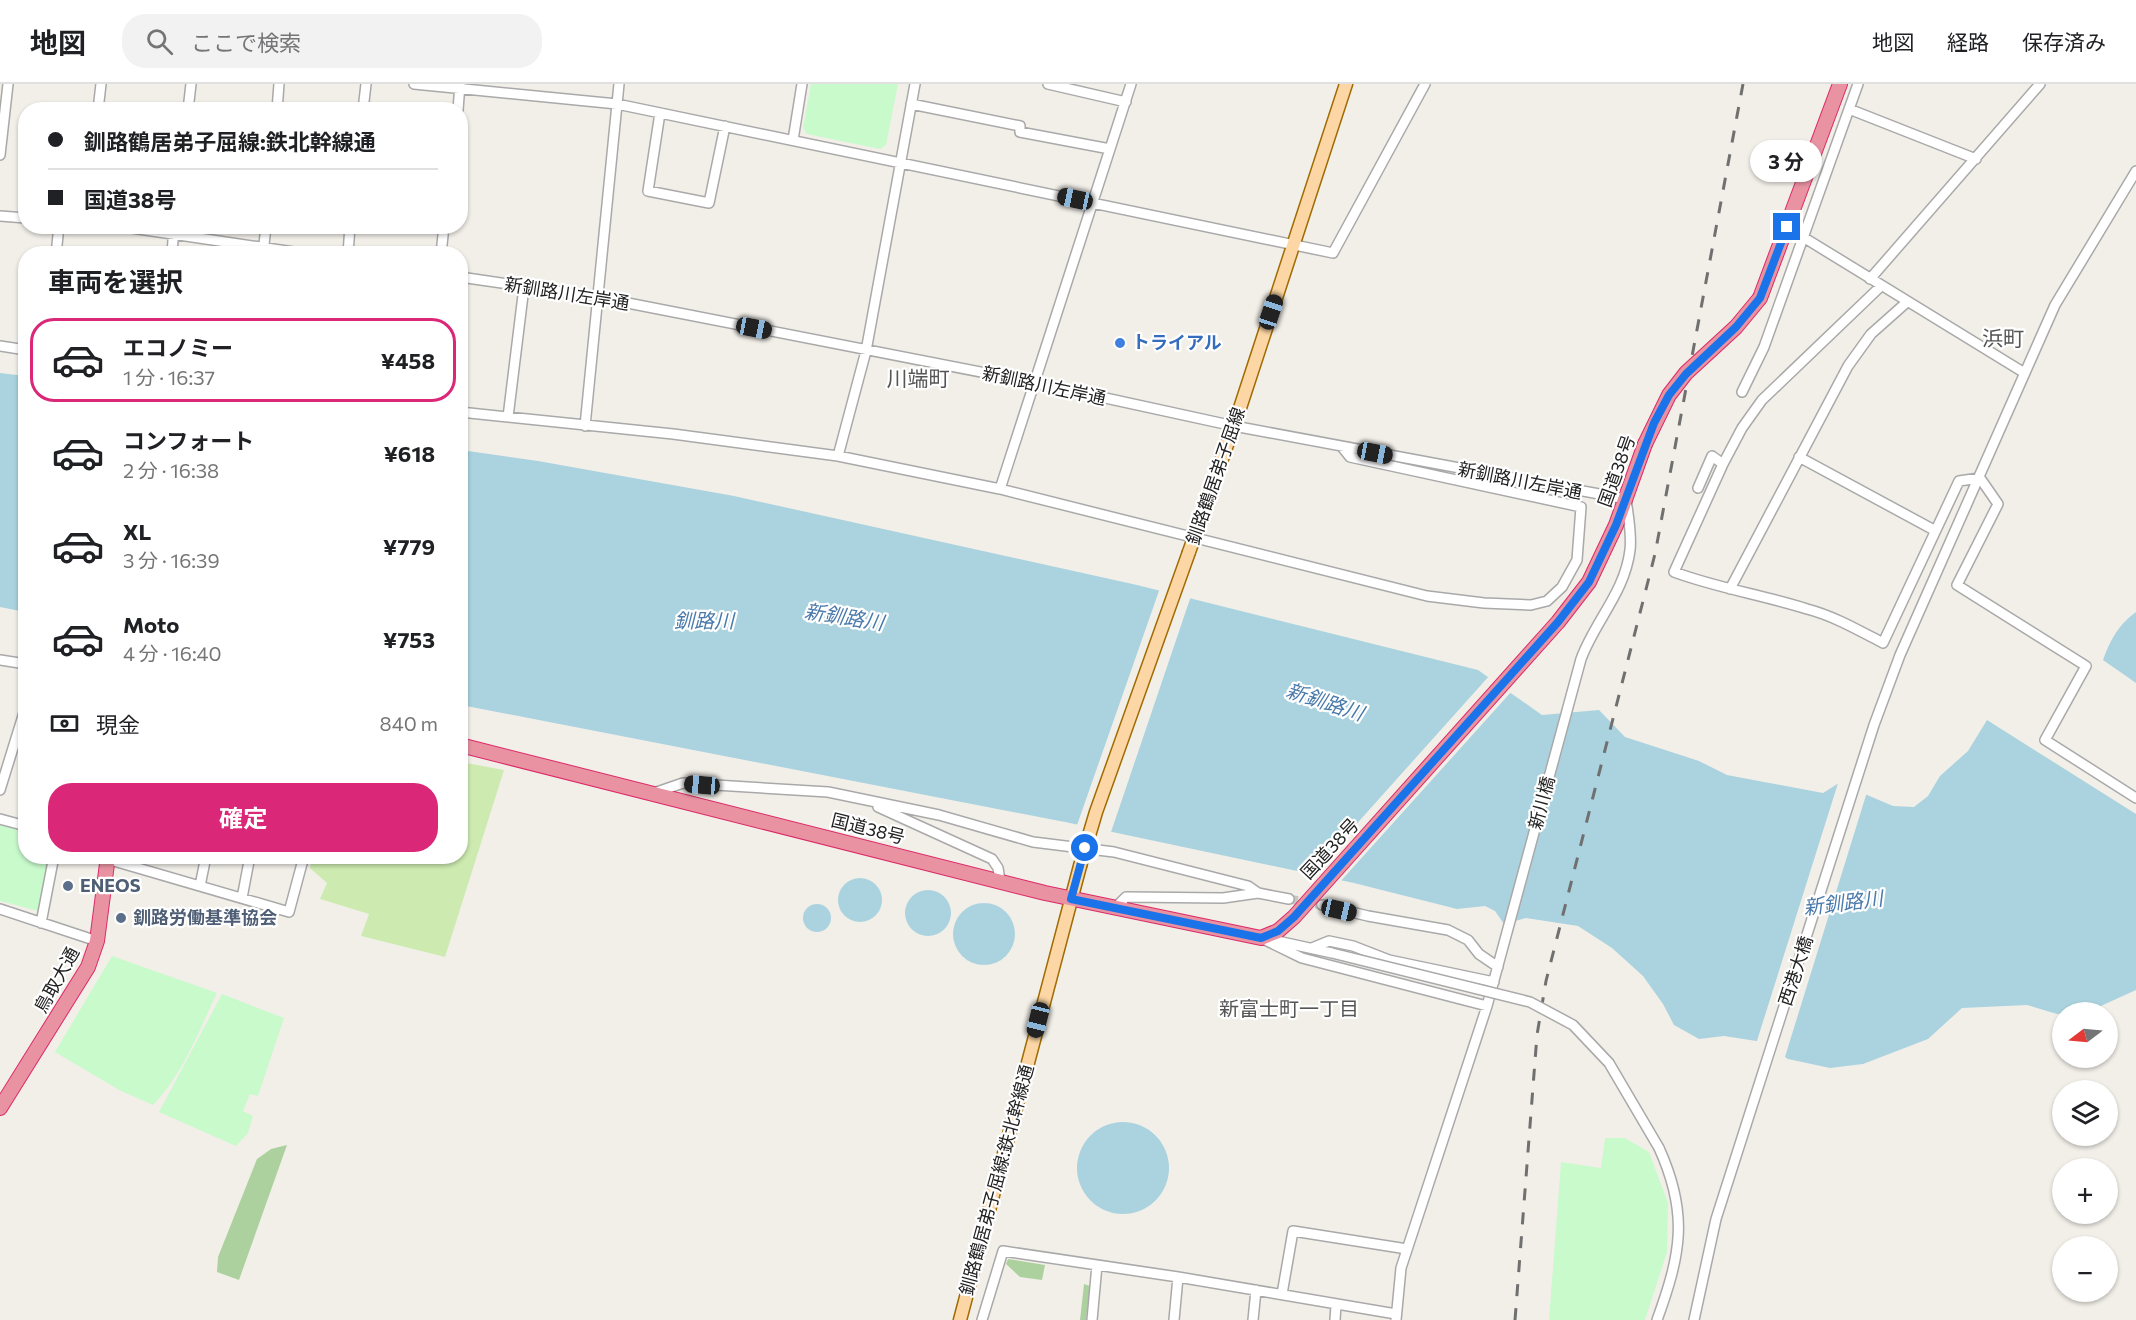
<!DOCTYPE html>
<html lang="ja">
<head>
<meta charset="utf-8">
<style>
  :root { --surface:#fff; --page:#f2f2f2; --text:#202124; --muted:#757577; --line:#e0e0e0; --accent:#db2777 }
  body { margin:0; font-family:Commissioner,"Noto Sans JP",sans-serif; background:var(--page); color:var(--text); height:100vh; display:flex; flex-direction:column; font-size:22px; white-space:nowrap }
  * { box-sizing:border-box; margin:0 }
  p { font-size:20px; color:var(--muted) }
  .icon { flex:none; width:33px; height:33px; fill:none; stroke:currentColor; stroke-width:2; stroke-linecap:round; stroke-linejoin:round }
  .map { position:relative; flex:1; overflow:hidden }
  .side { position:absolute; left:18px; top:162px; width:450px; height:618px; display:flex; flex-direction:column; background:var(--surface); border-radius:24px; box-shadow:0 2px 4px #0004 }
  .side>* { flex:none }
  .guide { position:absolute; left:18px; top:18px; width:450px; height:132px; border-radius:24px; box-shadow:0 2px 4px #0004; display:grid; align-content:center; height:132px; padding:0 30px; background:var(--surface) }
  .needle { width:39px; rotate:254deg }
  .buttons { position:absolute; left:2052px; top:918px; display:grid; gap:12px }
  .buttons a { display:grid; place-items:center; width:66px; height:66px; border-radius:50%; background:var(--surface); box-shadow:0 2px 4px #0004; font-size:30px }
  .end { position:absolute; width:27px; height:27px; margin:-14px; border:8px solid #1a73e8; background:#fff; box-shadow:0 0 0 3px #fff }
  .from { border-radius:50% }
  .bubble { position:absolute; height:42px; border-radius:21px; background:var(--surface); box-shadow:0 2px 4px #0004; font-size:20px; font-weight:700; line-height:42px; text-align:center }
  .car { position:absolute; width:18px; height:36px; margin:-18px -9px; border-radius:8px; box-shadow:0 0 4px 2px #0007; background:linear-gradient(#222 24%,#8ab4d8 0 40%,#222 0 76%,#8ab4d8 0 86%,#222 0) }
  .guide b { display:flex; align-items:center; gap:21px; height:57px; font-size:22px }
  .guide b+b { border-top:2px solid var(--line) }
  .guide i { width:15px; height:15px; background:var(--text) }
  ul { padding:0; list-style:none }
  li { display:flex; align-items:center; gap:18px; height:84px; margin:0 12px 9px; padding:0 18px; border:3px solid transparent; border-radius:24px }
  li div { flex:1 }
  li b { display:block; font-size:22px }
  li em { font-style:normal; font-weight:700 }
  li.active { border-color:var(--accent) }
  li>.icon { width:54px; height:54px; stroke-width:1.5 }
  h2 { padding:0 30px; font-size:27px; line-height:72px }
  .pay { display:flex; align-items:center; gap:15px; height:66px; padding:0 30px; font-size:22px }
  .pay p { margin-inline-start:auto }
  .cta { display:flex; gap:12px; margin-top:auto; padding:12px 30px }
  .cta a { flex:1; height:69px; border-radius:24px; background:var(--accent); color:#fff; font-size:24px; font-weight:700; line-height:69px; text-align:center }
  header { display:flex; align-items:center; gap:36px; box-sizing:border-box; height:84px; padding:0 30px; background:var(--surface); border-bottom:2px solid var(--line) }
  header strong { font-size:28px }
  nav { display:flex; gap:33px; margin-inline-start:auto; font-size:21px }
  .search { width:420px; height:54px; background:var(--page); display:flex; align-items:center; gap:15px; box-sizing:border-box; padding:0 21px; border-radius:24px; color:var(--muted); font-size:22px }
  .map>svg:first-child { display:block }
  .grass { fill:#cdebb0 }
  .forest { fill:#add19e }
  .park { fill:#c8facc }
  .water { fill:#aad3df }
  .pier { fill:#f2efe9 }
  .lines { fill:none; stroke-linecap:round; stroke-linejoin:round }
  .minor-tunnel { stroke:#c8c6c1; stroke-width:9; stroke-dasharray:9 4.5; stroke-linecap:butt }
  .minor-casing { stroke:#a9a9a9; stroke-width:12 }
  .major-casing { stroke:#a06b00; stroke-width:15 }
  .highway-casing { stroke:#dc2a67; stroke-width:16 }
  .minor { stroke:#fff; stroke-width:9 }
  .major { stroke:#fcd6a4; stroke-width:12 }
  .highway { stroke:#e892a2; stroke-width:14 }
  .rail { stroke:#707070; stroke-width:3; stroke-dasharray:12 12; stroke-linecap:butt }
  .minor-bridge-casing { stroke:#a9a9a9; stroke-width:12; stroke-linecap:butt }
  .major-bridge-casing { stroke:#a06b00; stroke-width:15; stroke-linecap:butt }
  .highway-bridge-casing { stroke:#dc2a67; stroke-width:16; stroke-linecap:butt }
  .minor-bridge { stroke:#fff; stroke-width:9 }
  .major-bridge { stroke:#fcd6a4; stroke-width:12 }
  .highway-bridge { stroke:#e892a2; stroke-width:14 }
  .route { stroke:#1a73e8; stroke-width:8 }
  .shop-dot { fill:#3f7fe0; stroke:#fff; stroke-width:2 }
  .service-dot { fill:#5c6f8a; stroke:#fff; stroke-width:2 }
  .labels { text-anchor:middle; stroke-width:4.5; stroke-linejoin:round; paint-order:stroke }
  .street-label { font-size:18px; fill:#222; stroke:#fff }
  .shop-label { font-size:18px; font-weight:bold; fill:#366cbe; stroke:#fff; text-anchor:start }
  .service-label { font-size:18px; font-weight:bold; fill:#4e5e75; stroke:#fff; text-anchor:start }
  .water-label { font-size:20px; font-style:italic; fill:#4a7aab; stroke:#fff }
  .neighbourhood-label { font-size:20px; fill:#555; stroke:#fff }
  .quarter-label { font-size:21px; fill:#555; stroke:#fff }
</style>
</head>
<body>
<header>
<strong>地図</strong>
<div class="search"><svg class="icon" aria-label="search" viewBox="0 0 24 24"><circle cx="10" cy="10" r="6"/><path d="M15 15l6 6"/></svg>ここで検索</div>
<nav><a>地図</a><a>経路</a><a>保存済み</a></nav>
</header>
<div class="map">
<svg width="2136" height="1236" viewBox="0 0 2136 1236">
  <rect width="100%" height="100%" fill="#f2efe9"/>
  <path class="grass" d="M461,678l43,8 -59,187 -84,-21 8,-22 -49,-15 7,-16 -17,-15 3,-11 147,-1z"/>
  <path class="forest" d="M287,1061l-48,135 -22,-8 1,-15 39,-98 14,-10z
    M1008,1175l37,6 -3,15 -22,-3 -14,-13z
    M1084,1200l6,2 -4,34h-6z"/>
  <path class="park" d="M811,0h87l-12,61 -6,4 -73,-15 -4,-6z
    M0,738l25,8 1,26 26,1 -10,55 -42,-11z
    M112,872l105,37c-19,39 -33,80 -64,112l-32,-14 -66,-39z
    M222,910l62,24 -26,78 -8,-2 -7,17 10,5 -5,17 -12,13 -77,-34z
    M1605,1054h20l24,14 19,51 -1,49 -22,68h-96l12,-158 40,6z"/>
  <path class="water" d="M0,289l25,3v236l-25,-5z
    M461,366l77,11 196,35 403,89 341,85 64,45 57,-5 26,27 74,24 28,14 96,18 16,-10 54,23 21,1 14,-11 12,-20 28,-25 19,-31 149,94v176l-44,20 -35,4 -30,-9 -65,3 -34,31 -65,25 -33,4 -42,-9 -25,-17 -39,-6 -25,3 -25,-14 -11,-21 -20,-28 -31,-28 -34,-22 -52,-8 -22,6 -9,-13 -10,-5 -28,3 -103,-26 -289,-61 -604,-117z
    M2136,528v71l-33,-23c7,-20 16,-36 33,-48z
    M838 816a22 22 0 1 1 44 0a22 22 0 1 1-44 0Z
    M905 829a23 23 0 1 1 46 0a23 23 0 1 1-46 0Z
    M953 850a31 31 0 1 1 62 0a31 31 0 1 1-62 0Z
    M803 834a14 14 0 1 1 28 0a14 14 0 1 1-28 0Z
    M1077 1084a46 46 0 1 1 92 0a46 46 0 1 1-92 0Z"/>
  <path class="pier" d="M1160,504l31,8 -81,239 -34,-7z
    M1490,591l22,16 -173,192 -30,-6z
    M1839,696l28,12 -83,268 -28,-16z"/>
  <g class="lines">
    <path class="minor-tunnel" d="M1289,815l33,6"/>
    <defs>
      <path id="minor" d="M414,0l203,20 716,149 92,-169
        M1048,0l78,18
        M911,20l109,22v6l90,17
        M1849,25l127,50
        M98,26l3,-26
        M188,26l3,-26
        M277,26l2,-26
        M363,26l3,-26
        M458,26l2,-26
        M660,29l-12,78 61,12 16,-77
        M793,56l9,-56
        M0,71l8,-71
        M0,132l26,2
        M118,142l189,28
        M1803,153l220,135
        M56,170l3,-28
        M172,170l2,-28
        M263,170l3,-28
        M348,170l2,-28
        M441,170l3,-28
        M460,193l137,20 435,85 202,44 392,73c2,16 6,35 4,51 -5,42 -35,71 -49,109l-94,347 -86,262 -5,52
        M1870,195l170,-195
        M0,262l26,4
        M1742,308l22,-45 94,-263
        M460,328l213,22 165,22 162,33 427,107 57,7 47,2 16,-4 15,-14 15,-27 4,-53 -231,-50 -8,-10
        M508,333l16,-130
        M585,342l34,-342
        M838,372l28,-105 49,-267
        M1799,373l135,73
        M1723,380l-49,108c43,16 89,23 133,37 27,7 51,21 76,34l76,-162 21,-3 18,26 -41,81 129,81 -41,74 91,58
        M1698,404l14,-32 11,8 19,-36 20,-28 119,-114
        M1000,405l131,-405
        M1730,505l118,-223 23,-32 36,-32
        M0,576l26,4
        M0,706l26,-84
        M654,709l29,-10 145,9 111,23 94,27 81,10 134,34 10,7
        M878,723l114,52 6,9 2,13
        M0,735l26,7
        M107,775l182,53 15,-56
        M200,802l6,-30
        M242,814l8,-42
        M1322,821l46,11 80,14 20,10 11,14 19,13
        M1116,823l10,-10 97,1 35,-5 31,6
        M0,825l97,32
        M41,839l13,-67
        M1261,854l41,20 185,48
        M1273,856l59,13
        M1312,864l17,-7 24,5 36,14 105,22
        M1282,1210l11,-63 114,18
        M982,1236l21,-69 175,26 218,37
        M1092,1236l5,-55
        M1174,1236l4,-43
        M1253,1236l3,-30
        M1335,1236l1,-15
        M1657,1236c24,-66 32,-106 2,-172
        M1694,1236l22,-101 158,-494 26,-70 155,-350 81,-134"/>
      <path id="major" d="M1189,468l51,-144 106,-324
        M960,1236l120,-454"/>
      <path id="highway" d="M1760,214l80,-214
        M460,661l585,148 216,45 17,-7 16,-14 264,-295 31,-40 27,-57 29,-81
        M0,1024l88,-141 9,-26 11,-85"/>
    </defs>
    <use href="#minor" class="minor-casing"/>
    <use href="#major" class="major-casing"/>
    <use href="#highway" class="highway-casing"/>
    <use href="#minor" class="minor"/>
    <use href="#major" class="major"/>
    <use href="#highway" class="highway"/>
    <path class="rail" d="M1515,1236l22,-285 9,-54 109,-427 88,-470"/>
    <defs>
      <path id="minor-bridge" d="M1332,869l198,49 43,23 36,38 50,85"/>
      <path id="major-bridge" d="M1080,782l16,-54 93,-260"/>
      <path id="highway-bridge" d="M1645,360l24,-49 17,-22 50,-46 24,-29"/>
    </defs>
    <use href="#minor-bridge" class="minor-bridge-casing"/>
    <use href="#major-bridge" class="major-bridge-casing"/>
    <use href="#highway-bridge" class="highway-bridge-casing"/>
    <use href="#minor-bridge" class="minor-bridge"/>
    <use href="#major-bridge" class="major-bridge"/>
    <use href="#highway-bridge" class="highway-bridge"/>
  </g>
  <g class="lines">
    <path class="route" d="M1085,764l-14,51 190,39 17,-7 16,-14 264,-295 31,-40 27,-57 38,-102 15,-28 17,-21 50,-47 24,-29 27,-71"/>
  </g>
  <circle class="shop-dot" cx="1120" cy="259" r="6"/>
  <g class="service-dot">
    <circle cx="68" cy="802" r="6"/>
    <circle cx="121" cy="834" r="6"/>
  </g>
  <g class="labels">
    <g class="street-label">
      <text transform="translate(567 210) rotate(9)" y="6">新釧路川左岸通</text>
      <text transform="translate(1044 302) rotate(12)" y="6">新釧路川左岸通</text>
      <text transform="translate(1617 387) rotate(-70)" y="6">国道38号</text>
      <text transform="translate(1216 392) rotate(-71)" y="6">釧路鶴居弟子屈線</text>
      <text transform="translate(1520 397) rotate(11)" y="6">新釧路川左岸通</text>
      <text transform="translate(1542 719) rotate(-75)" y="6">新川橋</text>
      <text transform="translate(868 745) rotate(14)" y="6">国道38号</text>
      <text transform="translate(1330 765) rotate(-47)" y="6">国道38号</text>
      <text transform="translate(1796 887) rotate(-72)" y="6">西港大橋</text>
      <text transform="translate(57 896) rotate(-61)" y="6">鳥取大通</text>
      <text transform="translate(997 1096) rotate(-75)" y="6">釧路鶴居弟子屈線:鉄北幹線通</text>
    </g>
    <g class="shop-label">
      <text x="1132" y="265">トライアル</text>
    </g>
    <g class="service-label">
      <text x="80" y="808">ENEOS</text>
      <text x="133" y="840">釧路労働基準協会</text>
    </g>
    <g class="water-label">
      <text transform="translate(844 533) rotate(9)" y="7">新釧路川</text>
      <text x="704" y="544">釧路川</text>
      <text transform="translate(1325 618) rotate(18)" y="7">新釧路川</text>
      <text transform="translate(1843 819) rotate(-7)" y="7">新釧路川</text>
    </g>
    <g class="neighbourhood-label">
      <text x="1289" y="932">新富士町一丁目</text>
    </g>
    <g class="quarter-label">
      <text x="2003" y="262">浜町</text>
      <text x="918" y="302">川端町</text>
    </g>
  </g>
</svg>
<div class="buttons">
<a><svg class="needle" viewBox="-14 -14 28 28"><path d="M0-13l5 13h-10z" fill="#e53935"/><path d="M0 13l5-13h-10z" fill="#757577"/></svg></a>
<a><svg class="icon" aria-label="layers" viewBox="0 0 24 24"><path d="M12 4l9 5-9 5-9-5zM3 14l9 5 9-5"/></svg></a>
<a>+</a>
<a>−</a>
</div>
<i class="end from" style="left:1085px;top:764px"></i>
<i class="end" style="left:1787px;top:143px"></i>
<div class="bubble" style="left:1750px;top:56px;width:72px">3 分</div>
<i class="car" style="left:1075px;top:115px;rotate:282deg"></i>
<i class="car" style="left:1271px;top:228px;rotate:18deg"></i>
<i class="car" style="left:754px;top:244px;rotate:101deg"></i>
<i class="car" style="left:1375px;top:369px;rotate:101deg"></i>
<i class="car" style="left:702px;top:701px;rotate:275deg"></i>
<i class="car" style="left:1339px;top:826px;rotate:103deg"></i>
<i class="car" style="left:1038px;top:936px;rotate:194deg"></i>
<div class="guide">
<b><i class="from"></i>釧路鶴居弟子屈線:鉄北幹線通</b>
<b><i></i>国道38号</b>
</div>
<section class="side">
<h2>車両を選択</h2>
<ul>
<li class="active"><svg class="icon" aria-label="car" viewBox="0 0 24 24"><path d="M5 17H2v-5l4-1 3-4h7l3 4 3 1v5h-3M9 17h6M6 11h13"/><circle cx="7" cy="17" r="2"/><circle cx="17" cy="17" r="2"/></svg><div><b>エコノミー</b><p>1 分 · 16:37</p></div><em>¥458</em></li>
<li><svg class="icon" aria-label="car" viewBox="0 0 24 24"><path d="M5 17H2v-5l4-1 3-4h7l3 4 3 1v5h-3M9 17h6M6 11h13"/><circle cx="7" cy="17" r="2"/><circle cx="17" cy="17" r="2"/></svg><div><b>コンフォート</b><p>2 分 · 16:38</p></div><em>¥618</em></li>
<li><svg class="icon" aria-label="car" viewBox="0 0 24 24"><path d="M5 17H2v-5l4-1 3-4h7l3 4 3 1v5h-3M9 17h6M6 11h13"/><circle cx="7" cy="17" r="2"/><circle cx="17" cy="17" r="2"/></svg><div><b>XL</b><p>3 分 · 16:39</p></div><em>¥779</em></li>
<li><svg class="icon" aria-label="car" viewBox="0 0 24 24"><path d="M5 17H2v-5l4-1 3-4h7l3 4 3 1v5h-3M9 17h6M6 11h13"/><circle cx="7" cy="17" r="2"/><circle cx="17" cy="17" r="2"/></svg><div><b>Moto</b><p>4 分 · 16:40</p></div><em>¥753</em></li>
</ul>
<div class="pay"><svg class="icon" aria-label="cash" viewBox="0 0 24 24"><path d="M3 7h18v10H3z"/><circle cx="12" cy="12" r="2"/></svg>現金<p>840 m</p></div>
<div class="cta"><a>確定</a></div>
</section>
</div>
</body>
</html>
